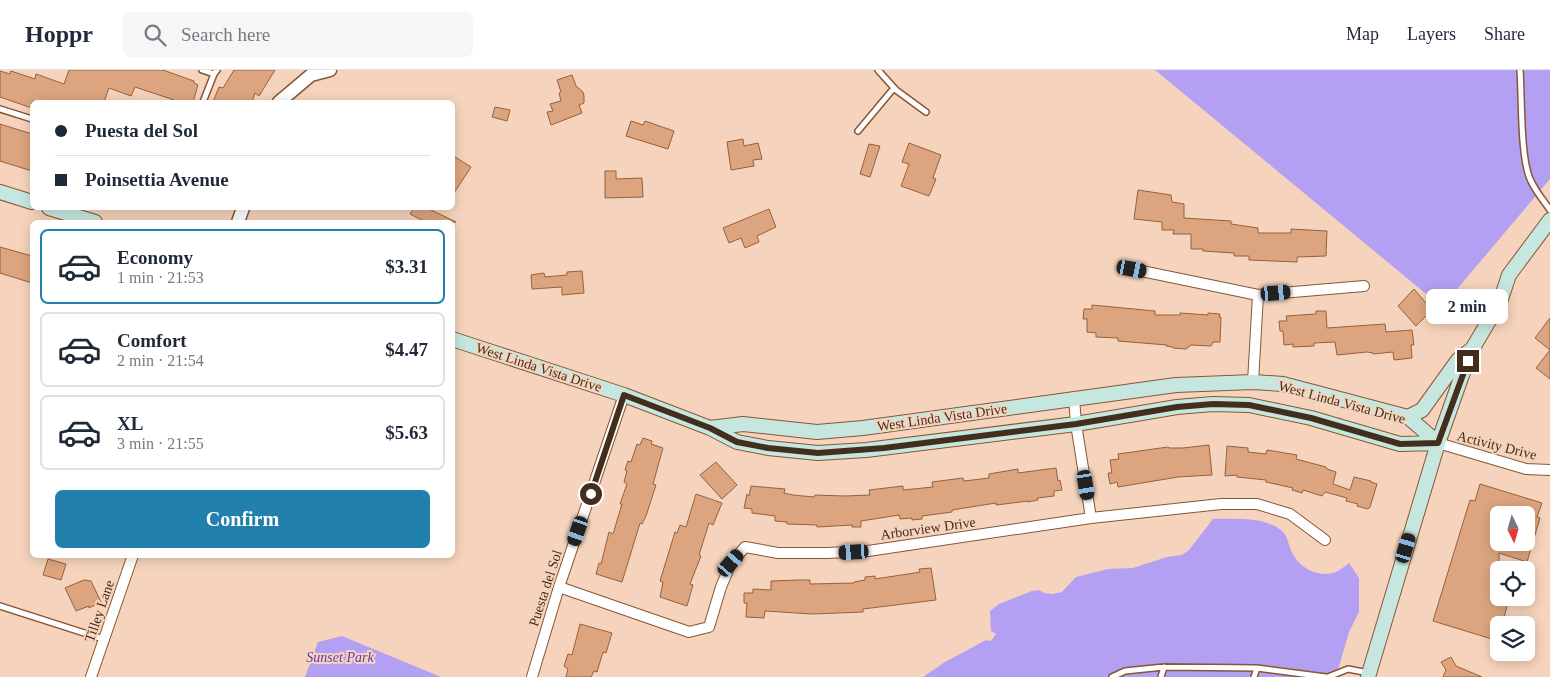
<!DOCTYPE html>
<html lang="en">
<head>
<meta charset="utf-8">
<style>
  :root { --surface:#fff; --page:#f6f6f7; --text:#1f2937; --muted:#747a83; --line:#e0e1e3; --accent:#2280ac }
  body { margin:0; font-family:Georgia,serif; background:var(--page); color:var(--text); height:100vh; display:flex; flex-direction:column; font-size:19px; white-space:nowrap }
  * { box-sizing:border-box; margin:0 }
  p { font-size:16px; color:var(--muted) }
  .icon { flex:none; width:28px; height:28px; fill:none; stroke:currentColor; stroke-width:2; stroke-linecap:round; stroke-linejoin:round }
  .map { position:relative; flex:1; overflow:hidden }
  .details { position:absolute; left:30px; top:150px; width:425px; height:338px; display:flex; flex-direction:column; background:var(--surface); border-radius:8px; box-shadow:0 2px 12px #0003 }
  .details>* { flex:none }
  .guide { position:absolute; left:30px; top:30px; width:425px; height:110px; border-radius:8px; box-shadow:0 2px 12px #0003; display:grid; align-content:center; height:110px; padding:0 25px; background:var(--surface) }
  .needle { width:32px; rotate:175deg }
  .fabs { position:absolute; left:1490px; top:436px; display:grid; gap:10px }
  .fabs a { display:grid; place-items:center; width:45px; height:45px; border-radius:8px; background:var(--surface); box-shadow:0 2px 12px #0003; font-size:25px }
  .end { position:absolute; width:22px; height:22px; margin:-11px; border:6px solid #432d1d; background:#fff; box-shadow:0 0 0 2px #fff }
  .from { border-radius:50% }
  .bubble { position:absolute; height:35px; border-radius:8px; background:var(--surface); box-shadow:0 2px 12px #0003; font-size:16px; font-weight:700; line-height:35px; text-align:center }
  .car { position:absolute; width:15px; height:30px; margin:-15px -8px; border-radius:6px; box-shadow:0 0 4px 1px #0007; background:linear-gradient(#222 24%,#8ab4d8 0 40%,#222 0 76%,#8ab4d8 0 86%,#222 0) }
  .guide b { display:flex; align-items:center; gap:18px; height:48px; font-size:19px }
  .guide b+b { border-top:1px solid var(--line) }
  .guide i { width:12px; height:12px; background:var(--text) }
  ul { padding:9px 0 0; list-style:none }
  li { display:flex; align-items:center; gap:15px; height:75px; margin:0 10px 8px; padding:0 15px; border:2px solid var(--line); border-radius:8px }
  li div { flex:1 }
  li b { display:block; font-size:19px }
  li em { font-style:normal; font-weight:700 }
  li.active { border-color:var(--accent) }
  li>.icon { width:45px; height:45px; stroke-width:1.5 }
  .primary-button { display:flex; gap:10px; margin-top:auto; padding:10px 25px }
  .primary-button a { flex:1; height:58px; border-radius:8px; background:var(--accent); color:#fff; font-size:20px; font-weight:700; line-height:58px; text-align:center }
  header { display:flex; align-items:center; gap:30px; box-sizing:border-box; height:70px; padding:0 25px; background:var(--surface); border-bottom:1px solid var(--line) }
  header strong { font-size:24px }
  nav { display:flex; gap:28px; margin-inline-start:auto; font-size:18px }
  .search { width:350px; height:45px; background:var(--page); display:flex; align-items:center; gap:12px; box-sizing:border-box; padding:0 18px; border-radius:8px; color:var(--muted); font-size:19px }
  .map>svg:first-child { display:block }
  .green { fill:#b4a0f2 }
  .building { fill:#dda57f; stroke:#95613d; fill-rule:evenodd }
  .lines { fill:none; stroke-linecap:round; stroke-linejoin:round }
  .service-casing { stroke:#895632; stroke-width:8 }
  .minor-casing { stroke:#895632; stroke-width:12 }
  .tertiary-casing { stroke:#895632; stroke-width:15 }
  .secondary-casing { stroke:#895632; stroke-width:16 }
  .service { stroke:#fff; stroke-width:5 }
  .minor { stroke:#fff; stroke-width:10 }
  .tertiary { stroke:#fff; stroke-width:12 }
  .secondary { stroke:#c6e7df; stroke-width:14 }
  .route { stroke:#432d1d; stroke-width:6 }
  .labels { text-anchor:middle; stroke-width:4; stroke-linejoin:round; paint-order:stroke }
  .street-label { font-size:14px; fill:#432d1d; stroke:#f6d3bc }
  .park-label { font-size:14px; font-style:italic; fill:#6337af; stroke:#f6d3bc }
</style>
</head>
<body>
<header>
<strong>Hoppr</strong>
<div class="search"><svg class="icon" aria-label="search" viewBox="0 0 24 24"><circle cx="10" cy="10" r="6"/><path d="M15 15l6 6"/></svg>Search here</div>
<nav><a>Map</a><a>Layers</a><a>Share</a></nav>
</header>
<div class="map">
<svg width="1550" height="607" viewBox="0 0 1550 607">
  <rect width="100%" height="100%" fill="#f6d3bc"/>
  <path class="green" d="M1155,0h395v109l-108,128z
    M1213,449c20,0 48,-2 65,9 11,6 9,16 15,26 7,15 27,24 43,18 4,-2 9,-6 13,-9l10,15v34l-10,20 -13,45h-413l22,-15 41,-22 5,1 5,-7 -5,-3 -1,-20 9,-7 33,-13 7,-1 5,3 8,1 10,-2 14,-15 32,-8 25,-1 34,-11 15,-2 7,-5z
    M342,566l99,41h-136l13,-35z"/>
  <path class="building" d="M69,0h94l31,11v2l4,2 -5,17h-19v-2l-39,-13 -4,9 -22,-8 -5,14h-72v6l-32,-11v-26l10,3 1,-3 24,8 1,-5 28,10z
    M234,0h41l-16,26 -4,-3 -3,9h-39l6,-15 4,1z
    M572,5l4,11 7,6 1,4v7l-5,2 3,8 -31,12 -4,-13 6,-1 -3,-7 11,-3 -2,-8 2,-1 -4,-12z
    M495,37l15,3 -3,11 -15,-4z
    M631,51l12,4 2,-4 29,10 -6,18 -42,-13z
    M0,54l32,10v37l-32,-10z
    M743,69l1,7 14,-3 4,16 -9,1 1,6 -23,4 -4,-28z
    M909,73l32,12 -8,23 3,1 -7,17 -28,-10 8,-22 -7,-2z
    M869,74l11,2 -10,31 -10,-3z
    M452,85l19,12 -19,29z
    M605,101h11v8l26,-1 1,19 -38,1z
    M1138,120l33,5 1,7 12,2v14l47,3v3l27,4v5h33v-4l36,2 -1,25 -29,1v5l-48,-2v-4h-15v-3l-31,-2v-2h-12v-15h-18l1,-4h-12v-8l-28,-3z
    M414,138h13l29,14h-30l-16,-8z
    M769,139l7,18 -19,9 2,6 -14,6 -4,-10 -12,5 -6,-15z
    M0,177l32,9v27l-32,-10z
    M582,201l2,22 -22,2v-8l-30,2 -1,-14 13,-2 1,4 22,-2v-3z
    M1414,219l18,21 -16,16 -18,-20z
    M1092,235l63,6v4h25v-2l28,2v-2l12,1 -1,3h2l-1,25h-7l-2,4 -20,-1 -5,4 -13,-1v-1l-7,-1 1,-1 -49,-4v-3l-22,-1v-4l-9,-1v-13h-4l1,-10h8z
    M1316,241h10l1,17 58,-4 1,8 26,-2 2,15h-3l1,13 -18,2 -1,-8 -20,2v-1l-6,-1 -30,3 -2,-13 -21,1v3l-21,1v-3l-9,1 -1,-14h-3l-1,-10h8l-1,-5 30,-2z
    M1550,248v32l-15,-12z
    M1550,280v29l-14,-11z
    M643,368l9,3 -1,3 12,4 -10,36 3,1 -10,31 -4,8 -2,-1 -18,59 -26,-8 3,-11 2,1 8,-32 4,2 9,-30h-2l7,-20 -3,-2 3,-11 -2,-1 3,-9 3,1 6,-18 3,1z
    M1209,375l3,30 -34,2 -60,10 -1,-5 -7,2 -2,-11h4l-2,-13 9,-1 -1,-5 50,-7 1,1h14z
    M1227,376l21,2v4l18,2 1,-4 30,5 -1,4 30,8 1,2 9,3 -3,12 17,6 4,-13 17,4v1l6,2 -7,23 -2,2 -11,-3 1,-2 -12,-3 1,-3 -22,-6 -3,4 -19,-6 -1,3 -10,-3 1,-2 -27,-6v-2l-29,-3v-2l-12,1z
    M716,392l21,23 -15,14 -22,-24z
    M1056,398l2,13 2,-1 2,10 -8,1v5l-17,2 1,2 -10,2v-1l-32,4v-2l-44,7v2l-30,4v3l-10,1v-2l-12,1 -1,-4 -38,6v6h-9v-2l-35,2v-2l-30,-1v-2l-12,-1v-5l-23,-3v-4l-8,-1 3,-14 2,2 2,-10 34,3 -1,4 9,2 21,2 1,-2 30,1 25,-1 -1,-5 34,-4v4l30,-3 -1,-5 31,-4 1,3 25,-3v-4l29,-5v4z
    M1480,414l62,19 -5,14 3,1 -13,44 -28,-9v45h10l-6,24 -2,-1 -2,4 -4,15 -62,-19 37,-121 5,1zM1499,445h27v27h-27z
    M696,424l26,9 -9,22 -4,-2 -10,32 2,1 -11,28 3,1 -6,21 -27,-9 3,-15 -3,-1 15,-49 2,1 3,-8 6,2z
    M48,489l18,5 -5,16 -18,-5z
    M931,498l5,32 -65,8 -8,1v3l-51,2 -47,-3 -1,7 -18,-1 1,-14h-3v-10h9v-4l18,1v-9l29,-1h10v4l44,-1v-1l11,-2v-3l10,-1v3l33,-5 12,-2 -1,-3z
    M84,510l7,1 10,21 -12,6v-2l-13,5 -11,-23z
    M580,554l32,9 -6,20 -3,-1 -6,20 -3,-1 -3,6h-25l2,-8 -4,-3 4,-12 4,1z
    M1451,587l5,9 26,11h-39l3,-7 -5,-8z"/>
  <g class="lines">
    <defs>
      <path id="service" d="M202,0l12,4
        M878,0l18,20 30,22
        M1520,0c2,27 0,90 11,111 5,11 13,20 19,29
        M203,32l11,-28 3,-4
        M0,39l32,10
        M858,61l36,-43
        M0,536l103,33
        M1112,607l13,-6 39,-4 93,1 69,9
        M1161,607l3,-10
        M1254,607l3,-9
        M1328,607l20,-8 21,4"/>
      <path id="minor" d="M1132,199l126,26 106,-9
        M1253,312l5,-87
        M1074,328l2,26 15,94
        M1438,373l88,26 24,1
        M559,517l130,45 20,-5 12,-40 10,-24 14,-16 33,6h49l41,-2 223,-33 130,-14h36l33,10 35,26
        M91,607l42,-122
        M532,607l27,-90 65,-192"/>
      <path id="tertiary" d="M279,32l32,-27 19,-5
        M238,152l5,-14"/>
      <path id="secondary" d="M0,122l32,10
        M49,138l46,14
        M452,269l172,56 86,33 27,14 31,6 50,5 48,-3 210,-26 101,-17 36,-3 36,1 62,13 89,26 38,-1
        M1408,347l14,-7 36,-50 14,-11
        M710,358l33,-4 74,8 46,-4 313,-43 77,-3 30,2 125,33 30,26
        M1368,607l70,-234 24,-68 12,-29 26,-44 9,-27 41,-55"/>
    </defs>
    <use href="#service" class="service-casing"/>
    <use href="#minor" class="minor-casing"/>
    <use href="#tertiary" class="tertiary-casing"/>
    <use href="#secondary" class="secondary-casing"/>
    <use href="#service" class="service"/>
    <use href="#minor" class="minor"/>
    <use href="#tertiary" class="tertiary"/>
    <use href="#secondary" class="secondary"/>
  </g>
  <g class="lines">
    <path class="route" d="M591,424l33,-99 86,33 27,14 31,6 50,5 66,-5 192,-24 101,-17 36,-3 36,1 62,13 89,26 38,-1 30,-82"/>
  </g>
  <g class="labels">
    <g class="street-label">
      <text transform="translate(539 297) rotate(18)" y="5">West Linda Vista Drive</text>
      <text transform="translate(1342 332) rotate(15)" y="5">West Linda Vista Drive</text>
      <text transform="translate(942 347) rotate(-8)" y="5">West Linda Vista Drive</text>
      <text transform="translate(1497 375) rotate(14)" y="5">Activity Drive</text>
      <text transform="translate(928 458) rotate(-8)" y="5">Arborview Drive</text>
      <text transform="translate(545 518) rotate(-72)" y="5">Puesta del Sol</text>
      <text transform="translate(99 541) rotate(-71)" y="5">Tilley Lane</text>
    </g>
    <g class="park-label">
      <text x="340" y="592">Sunset Park</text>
    </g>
  </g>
</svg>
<div class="fabs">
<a><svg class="needle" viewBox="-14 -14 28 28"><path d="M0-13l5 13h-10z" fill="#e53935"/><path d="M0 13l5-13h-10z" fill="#747a83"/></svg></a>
<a><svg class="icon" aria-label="locate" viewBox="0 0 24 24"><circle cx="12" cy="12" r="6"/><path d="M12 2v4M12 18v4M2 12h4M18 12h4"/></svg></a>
<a><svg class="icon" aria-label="layers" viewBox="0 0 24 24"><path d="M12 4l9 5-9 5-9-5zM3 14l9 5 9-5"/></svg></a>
</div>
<i class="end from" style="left:591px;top:424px"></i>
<i class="end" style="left:1468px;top:291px"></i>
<div class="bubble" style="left:1426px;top:219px;width:82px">2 min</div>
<i class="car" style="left:1132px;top:199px;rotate:101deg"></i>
<i class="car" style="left:1276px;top:223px;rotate:85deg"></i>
<i class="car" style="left:1086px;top:415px;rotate:171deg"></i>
<i class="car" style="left:578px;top:461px;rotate:199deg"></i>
<i class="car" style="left:1406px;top:478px;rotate:17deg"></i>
<i class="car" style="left:854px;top:482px;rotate:267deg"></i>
<i class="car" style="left:731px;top:493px;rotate:41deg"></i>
<div class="guide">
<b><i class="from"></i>Puesta del Sol</b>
<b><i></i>Poinsettia Avenue</b>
</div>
<section class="details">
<ul>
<li class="active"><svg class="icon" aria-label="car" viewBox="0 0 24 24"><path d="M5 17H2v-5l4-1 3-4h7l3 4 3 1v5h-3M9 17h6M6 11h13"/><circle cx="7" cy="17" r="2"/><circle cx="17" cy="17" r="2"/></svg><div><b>Economy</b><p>1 min · 21:53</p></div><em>$3.31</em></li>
<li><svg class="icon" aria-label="car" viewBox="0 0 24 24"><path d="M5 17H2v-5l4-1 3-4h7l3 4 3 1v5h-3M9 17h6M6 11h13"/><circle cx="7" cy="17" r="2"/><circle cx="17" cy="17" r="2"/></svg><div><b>Comfort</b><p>2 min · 21:54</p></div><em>$4.47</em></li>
<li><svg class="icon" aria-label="car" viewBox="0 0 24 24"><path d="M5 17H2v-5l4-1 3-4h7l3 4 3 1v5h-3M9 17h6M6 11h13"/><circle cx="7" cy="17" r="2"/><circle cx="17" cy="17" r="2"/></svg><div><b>XL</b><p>3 min · 21:55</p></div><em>$5.63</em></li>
</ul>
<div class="primary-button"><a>Confirm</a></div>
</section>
</div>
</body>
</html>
